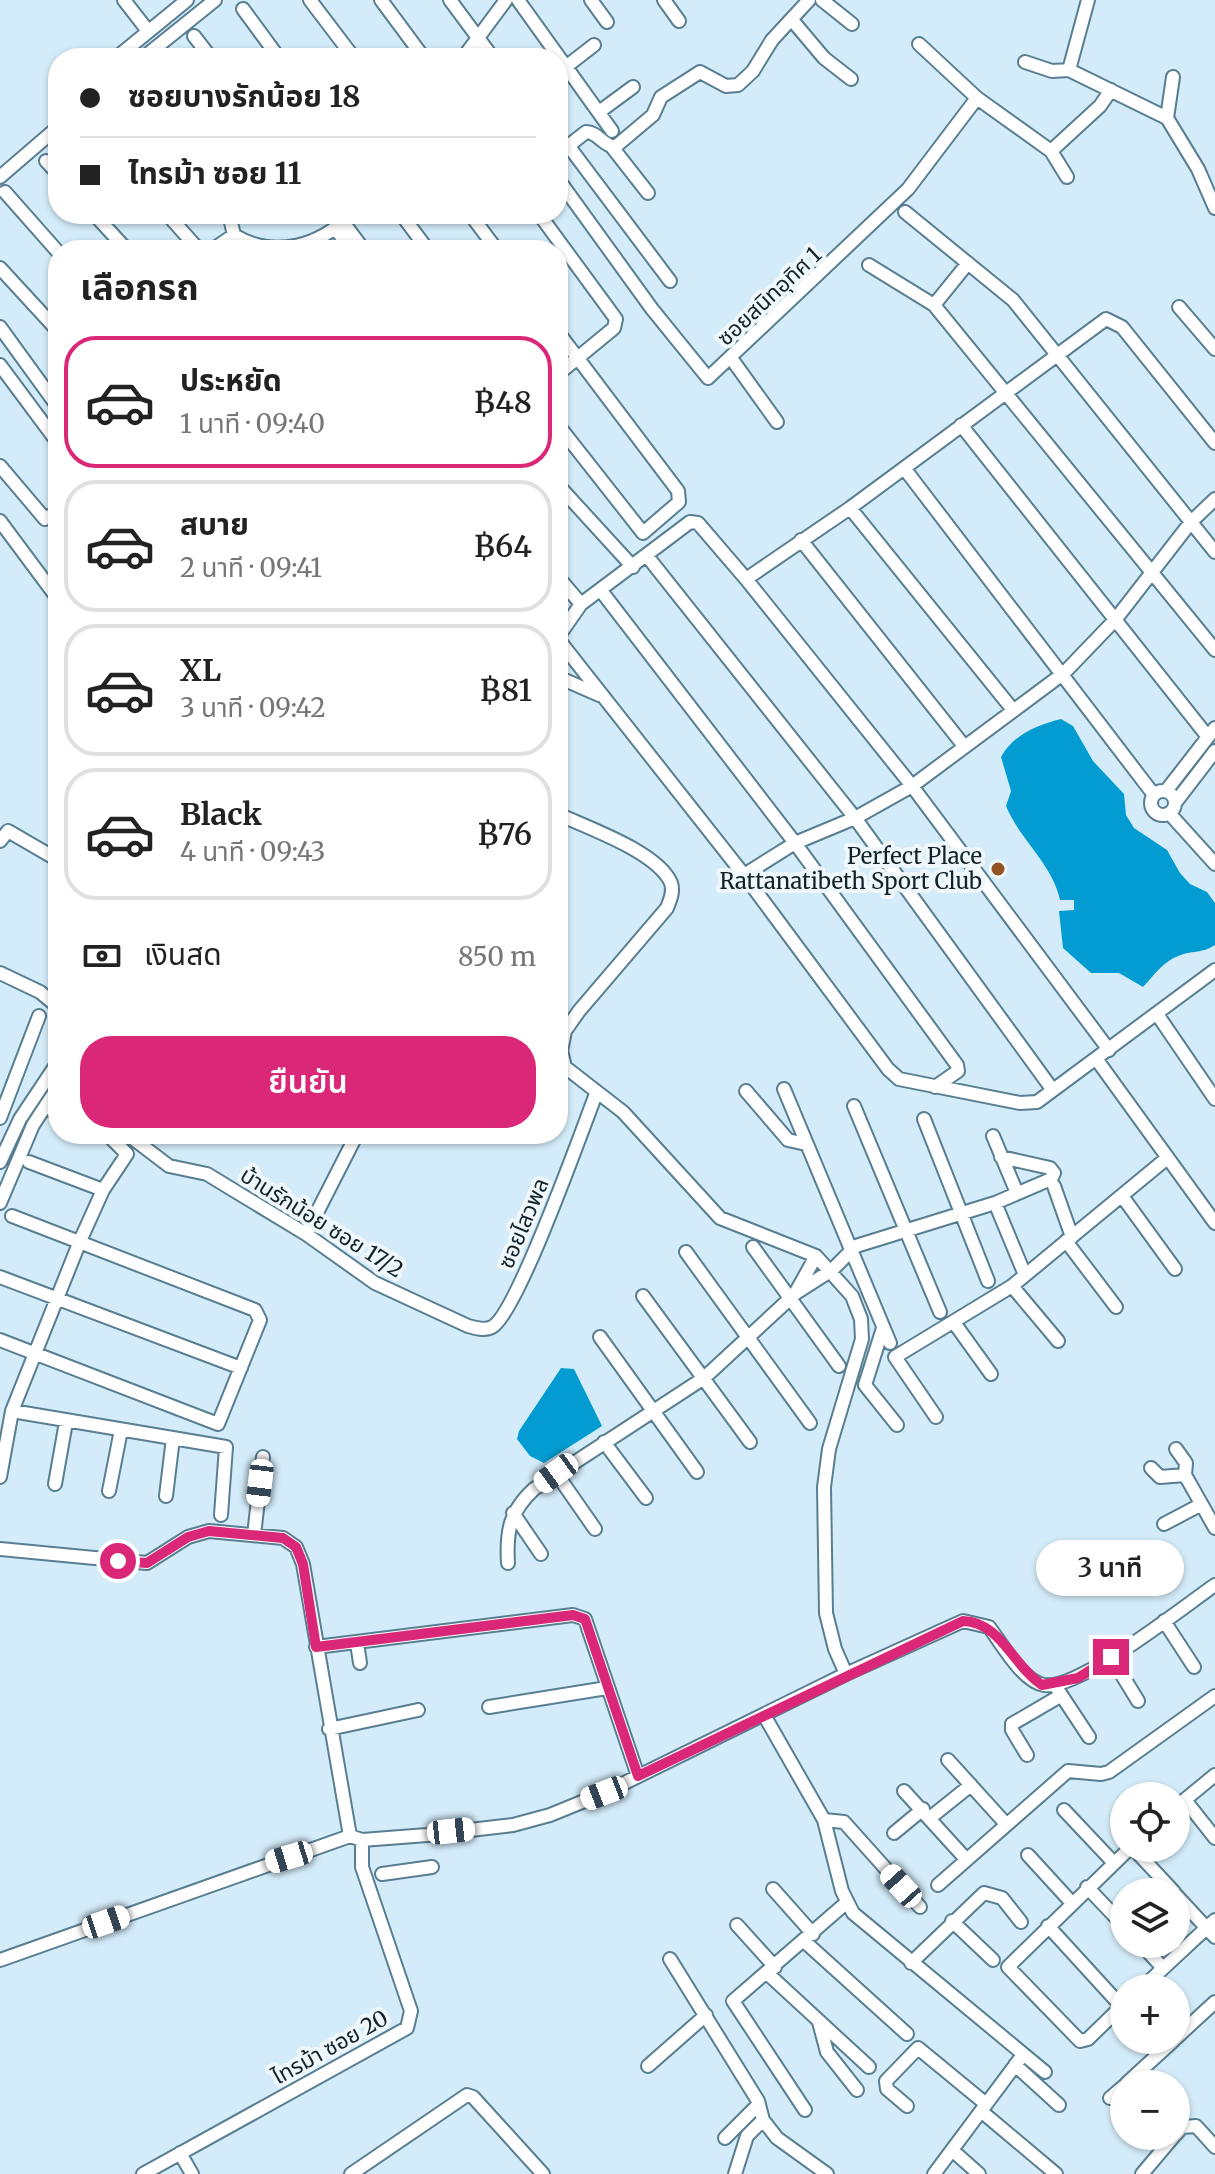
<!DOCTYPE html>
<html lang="th">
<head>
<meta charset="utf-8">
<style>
  :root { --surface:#fff; --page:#f2f2f2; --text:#222; --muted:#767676; --line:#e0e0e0; --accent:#db2777 }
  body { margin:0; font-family:Merriweather,"Noto Sans Thai",serif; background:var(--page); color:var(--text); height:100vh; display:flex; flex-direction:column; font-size:30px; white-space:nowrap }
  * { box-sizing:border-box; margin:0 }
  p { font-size:26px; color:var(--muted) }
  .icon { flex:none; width:44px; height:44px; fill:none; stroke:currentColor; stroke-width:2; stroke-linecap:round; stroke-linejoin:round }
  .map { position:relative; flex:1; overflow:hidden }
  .panel { position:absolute; left:48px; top:240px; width:520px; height:904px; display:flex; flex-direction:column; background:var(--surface); border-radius:32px; box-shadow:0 2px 6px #0004 }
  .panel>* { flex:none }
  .top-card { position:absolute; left:48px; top:48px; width:520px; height:176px; border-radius:32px; box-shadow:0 2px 6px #0004; display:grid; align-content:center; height:176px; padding:0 32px; background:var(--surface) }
  .controls { position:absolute; left:1110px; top:1782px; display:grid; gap:16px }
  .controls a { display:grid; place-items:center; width:80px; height:80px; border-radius:50%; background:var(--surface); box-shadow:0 2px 6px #0004; font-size:40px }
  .end { position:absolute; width:36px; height:36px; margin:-18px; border:10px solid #db2777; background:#fff; box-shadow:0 0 0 4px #fff }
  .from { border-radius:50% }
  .bubble { position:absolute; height:56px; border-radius:28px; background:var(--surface); box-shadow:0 2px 6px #0004; font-size:26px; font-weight:600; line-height:56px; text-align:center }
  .car { position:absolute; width:24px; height:48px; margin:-24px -12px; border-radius:10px; box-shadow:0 0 6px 2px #0007; background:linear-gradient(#fff 24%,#345 0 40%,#fff 0 76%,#345 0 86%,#fff 0) }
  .top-card b { display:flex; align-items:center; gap:28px; height:76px; font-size:30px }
  .top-card b+b { border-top:2px solid var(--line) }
  .top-card i { width:20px; height:20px; background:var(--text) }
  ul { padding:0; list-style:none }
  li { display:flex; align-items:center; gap:24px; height:132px; margin:0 16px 12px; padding:0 16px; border:4px solid var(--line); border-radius:32px }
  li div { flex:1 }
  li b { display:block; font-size:30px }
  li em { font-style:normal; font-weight:600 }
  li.active { border-color:var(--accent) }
  li>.icon { width:72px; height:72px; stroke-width:1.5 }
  h2 { padding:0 32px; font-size:36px; line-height:96px }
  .pay { display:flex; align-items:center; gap:20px; height:88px; padding:0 32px; font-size:30px }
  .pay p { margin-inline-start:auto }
  .primary-button { display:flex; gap:16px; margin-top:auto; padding:16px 32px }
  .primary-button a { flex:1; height:92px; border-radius:32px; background:var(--accent); color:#fff; font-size:32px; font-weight:600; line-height:92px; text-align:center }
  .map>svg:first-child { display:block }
  .water { fill:#039cd2 }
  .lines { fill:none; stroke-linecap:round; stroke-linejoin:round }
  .minor-casing { stroke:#587e92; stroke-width:16 }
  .minor { stroke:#fff; stroke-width:12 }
  .route { stroke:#db2777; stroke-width:10 }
  .poi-dot { fill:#945122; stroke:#eff7fb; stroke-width:3 }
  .labels { text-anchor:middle; stroke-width:8; stroke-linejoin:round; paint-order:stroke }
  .street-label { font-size:22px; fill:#12222a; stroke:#eff7fb }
  .poi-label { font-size:22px; fill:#12222a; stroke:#eff7fb; text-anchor:end }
</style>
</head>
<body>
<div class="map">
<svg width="1215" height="2174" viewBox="0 0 1215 2174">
  <rect width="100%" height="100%" fill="#d4ecfa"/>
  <path class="water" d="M1061,719l12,7 20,35 31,33 2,21 8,13 33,22 13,23 10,11 17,8 8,11v42c-13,9 -24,5 -37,11 -15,6 -24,19 -35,31l-24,-14h-28l-28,-25 -4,-37 15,-1v-10h-14c-7,-35 -40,-60 -54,-94l5,-15 -10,-34c12,-22 36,-32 60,-38z
    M561,1368l13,1 28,57 -58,37 -14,-7 -13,-17 2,-8z"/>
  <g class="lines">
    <defs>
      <path id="minor" d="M124,0l24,31
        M310,0l44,58
        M381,0l43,58
        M450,0l43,58
        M518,0l94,131
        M591,0l16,22
        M664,0l15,21
        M822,0l30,24
        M1088,0l-19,70 98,48 31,51 17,39
        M243,9l36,49
        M792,20l32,38 27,21
        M194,36l17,22
        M919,44l58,54
        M116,58l71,-58
        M143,58l72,-58
        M463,58l43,-58
        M1025,62l27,9 17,-1
        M567,66l27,-21
        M599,112l34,-25
        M1167,118l6,-41
        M567,144l103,137
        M612,147l36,46
        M1051,151l16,26
        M558,154l28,-22c12,0 17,14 29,15l38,-32 8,-18 39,-25 26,14 12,-1 15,-14 19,-31 37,-40
        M46,161l12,13
        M0,177l58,-50
        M558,179l94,130 56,69 200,-189 69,-91 74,53 49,-45 11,-16
        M5,192l53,60
        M905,212l108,88 202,252
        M94,214l33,36
        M167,214l32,36
        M229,214l5,21c41,25 85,11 118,-21
        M401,214l27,36
        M470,214l27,36
        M539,214l77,105 -2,9 -56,46
        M343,222l21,28
        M335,228l16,22
        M212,250l22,-15
        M869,265l65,40 281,345
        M0,268l58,63
        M934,305l34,-42
        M1179,307l36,42
        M0,327l58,80
        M558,332l120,159 1,11 -36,31 -85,-108
        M731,358l46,64
        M0,365l58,78
        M961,425l247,312
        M0,466l45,53 13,-8
        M904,468l250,327
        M558,485l75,82
        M850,508l163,202
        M0,521l58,78
        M801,540l163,206
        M647,556l208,262 197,271
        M558,577l23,27
        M746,579l166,207 197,264
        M602,592l193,251 162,222 1,6 -23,16
        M558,637l23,-33 109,-82 8,1 48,56 104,-71 256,-189 16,8 93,116
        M558,639l186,236 144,194 11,10 121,24 17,-1 178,-132
        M558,677l41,18
        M1166,791l49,-63
        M1151 803a12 12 0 1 1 24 0a12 12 0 1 1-24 0Z
        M1175,803l40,-52
        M1169,813l46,51
        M558,814c30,14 100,38 113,69 3,9 -1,17 -4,25l-88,103 -14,20 -4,20 4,16 58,45 97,106 96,38 36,40 9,23 1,20 -33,110 -5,38 2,126 9,36 11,25
        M0,841l8,-10 50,29
        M744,875l51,-32 60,-25 57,-32 152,-113 51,-53 76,-98 24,-23
        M0,973l40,19 18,15
        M1157,1014l58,85
        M1097,1060l118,163
        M784,1089l106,254
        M746,1091l42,49 18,4
        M854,1106l86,206
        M53,1111l5,1
        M0,1118l39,-102
        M924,1119l64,162
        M127,1134l42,32 38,8 23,14 76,46 69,49 93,43c7,2 17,5 24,1 25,-13 90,-197 104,-233
        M993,1136l24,57
        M0,1162l20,-43 38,-57
        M29,1162l74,28
        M1054,1186l18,51
        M1122,1196l53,73
        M0,1203l33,-78 25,-38
        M998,1210l27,65
        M306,1234l51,-100
        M1066,1241l50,66
        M753,1247l86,119
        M686,1252l124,171
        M0,1277l241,91
        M1012,1286l46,55
        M796,1292l20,-36
        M643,1296l107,146
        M955,1324l36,50
        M883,1328l-18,57 32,40
        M600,1337l97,135
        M0,1340l218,84 42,-104 -5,-10 -243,-94
        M12,1411l214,36 -5,68
        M936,1417l-41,-60 117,-71 154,-127
        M604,1442l42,56
        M1176,1449l10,14 -1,12
        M1151,1468l9,9 25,-2 30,53
        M556,1473l39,56
        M0,1477l12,-66 68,-170 23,-51 24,-36 -20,-20
        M55,1484l11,-62
        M109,1491l12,-61
        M166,1496l7,-58
        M513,1513l28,41
        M1164,1524l36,-19
        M254,1535l9,-78
        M0,1549l147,14 41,-26 21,-6 74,7 13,9 7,17 47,272
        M508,1563c-2,-32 2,-52 26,-74l170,-111 92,-85 36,-23 24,-24 139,-43 56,-24 3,-6 -4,-5 -49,-11
        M1164,1621l30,46
        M357,1643l3,20
        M316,1647l257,-32 12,4 53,157
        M1111,1657l27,44
        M1058,1690l31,47
        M489,1707l118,-19
        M764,1715l60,105 18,71 11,22 192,159
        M329,1729l89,-19
        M1027,1755l-15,-25v-6l48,-28
        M948,1760l58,64
        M904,1791l61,67
        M1185,1800l30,38
        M1176,1807l39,-32
        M1064,1810l50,53
        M931,1817l40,-32
        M824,1820l20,2 76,85
        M894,1833l29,-24
        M350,1836l12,4 65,-5 86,-10 37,-10 54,-22 242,-119 117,-53 26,6c13,17 33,54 55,58 34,6 139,-78 171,-100
        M1133,1848l41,44
        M1028,1855l43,47
        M382,1874l50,-7
        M938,1885l130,-114 33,3 8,-2 106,-76
        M1087,1887l37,39
        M773,1889l40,45
        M1176,1895l39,42
        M952,1921l41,39
        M737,1925l38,42
        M1048,1926l74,81
        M804,1941l103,93
        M1141,1944l22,24
        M670,1959l88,142 5,19 -16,16 -12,38
        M0,1960l350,-124
        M911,1963l73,-70 18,5 19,24
        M767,1973l102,94
        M1142,1988l73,-68
        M1124,2004l-36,35 -8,2 -72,-74 122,-119
        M819,2022l8,30 30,38
        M1176,2038l39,-36
        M1015,2065l44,40
        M648,2066l58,-51
        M1126,2084l48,-44
        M1110,2098l14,-12
        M907,2106l-20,-17 -1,-8 32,-33 68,56
        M805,2110l-72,-109 113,-98
        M981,2111l75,63
        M763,2120l14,18 50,36
        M1176,2134l6,-7 14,-1 19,21
        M725,2138l34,-34
        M952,2150l27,24
        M180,2153l12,21
        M143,2174l264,-146 4,-17 -49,-144v-27
        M351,2174l116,-79 6,2 70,77
        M934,2174l88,-118
        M1142,2174l32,-38"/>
    </defs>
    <use href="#minor" class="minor-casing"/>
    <use href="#minor" class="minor"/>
  </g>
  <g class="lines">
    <path class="route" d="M118,1561l29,2 41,-26 21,-6 74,7 13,9 7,17 13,83 257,-32 12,4 53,157 325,-155c38,1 50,45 79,64l36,-7 33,-21"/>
  </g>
  <circle class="poi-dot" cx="998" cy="869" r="8"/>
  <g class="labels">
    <g class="street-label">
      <text transform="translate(769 296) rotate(-43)" y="8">ซอยสนิทอุทิศ 1</text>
      <text transform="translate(322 1222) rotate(32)" y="8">บ้านรักน้อย ซอย 17/2</text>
      <text transform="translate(523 1223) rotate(-67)" y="8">ซอยไสวพล</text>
      <text transform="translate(330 2047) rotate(-29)" y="8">ไทรม้า ซอย 20</text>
    </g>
    <g class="poi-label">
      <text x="982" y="864">Perfect Place<tspan x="982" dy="25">Rattanatibeth Sport Club</tspan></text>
    </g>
  </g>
</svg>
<div class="controls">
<a><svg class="icon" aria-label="locate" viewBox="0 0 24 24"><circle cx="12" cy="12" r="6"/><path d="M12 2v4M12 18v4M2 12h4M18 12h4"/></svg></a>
<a><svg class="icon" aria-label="layers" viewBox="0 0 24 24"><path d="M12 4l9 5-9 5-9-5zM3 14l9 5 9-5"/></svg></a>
<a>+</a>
<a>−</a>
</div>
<i class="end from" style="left:118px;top:1561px"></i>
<i class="end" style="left:1111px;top:1657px"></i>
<div class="bubble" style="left:1036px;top:1540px;width:148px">3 นาที</div>
<i class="car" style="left:556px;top:1473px;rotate:234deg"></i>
<i class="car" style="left:260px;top:1483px;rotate:187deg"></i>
<i class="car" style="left:604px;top:1793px;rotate:249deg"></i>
<i class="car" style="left:451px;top:1831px;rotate:84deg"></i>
<i class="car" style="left:289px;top:1857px;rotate:253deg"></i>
<i class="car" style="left:901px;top:1886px;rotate:318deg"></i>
<i class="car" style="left:106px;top:1922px;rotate:71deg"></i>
<div class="top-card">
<b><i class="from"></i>ซอยบางรักน้อย 18</b>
<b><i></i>ไทรม้า ซอย 11</b>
</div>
<section class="panel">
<h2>เลือกรถ</h2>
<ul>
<li class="active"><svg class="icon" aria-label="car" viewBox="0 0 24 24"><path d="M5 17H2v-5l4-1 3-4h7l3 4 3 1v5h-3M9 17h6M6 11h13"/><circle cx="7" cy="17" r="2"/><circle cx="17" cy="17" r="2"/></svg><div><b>ประหยัด</b><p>1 นาที · 09:40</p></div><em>฿48</em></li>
<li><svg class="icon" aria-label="car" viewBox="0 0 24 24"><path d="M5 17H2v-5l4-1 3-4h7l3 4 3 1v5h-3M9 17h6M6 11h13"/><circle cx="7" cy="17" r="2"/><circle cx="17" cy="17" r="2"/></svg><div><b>สบาย</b><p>2 นาที · 09:41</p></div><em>฿64</em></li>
<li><svg class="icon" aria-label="car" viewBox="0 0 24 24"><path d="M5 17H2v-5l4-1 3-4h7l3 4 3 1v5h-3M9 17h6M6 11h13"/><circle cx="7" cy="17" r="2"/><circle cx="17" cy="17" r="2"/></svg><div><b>XL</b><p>3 นาที · 09:42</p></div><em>฿81</em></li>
<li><svg class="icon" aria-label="car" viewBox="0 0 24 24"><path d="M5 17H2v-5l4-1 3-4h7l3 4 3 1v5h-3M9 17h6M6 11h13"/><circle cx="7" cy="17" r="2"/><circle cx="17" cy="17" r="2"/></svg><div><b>Black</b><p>4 นาที · 09:43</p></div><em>฿76</em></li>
</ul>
<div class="pay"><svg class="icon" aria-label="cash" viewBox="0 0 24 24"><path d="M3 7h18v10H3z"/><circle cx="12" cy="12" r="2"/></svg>เงินสด<p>850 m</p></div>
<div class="primary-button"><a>ยืนยัน</a></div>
</section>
</div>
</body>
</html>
